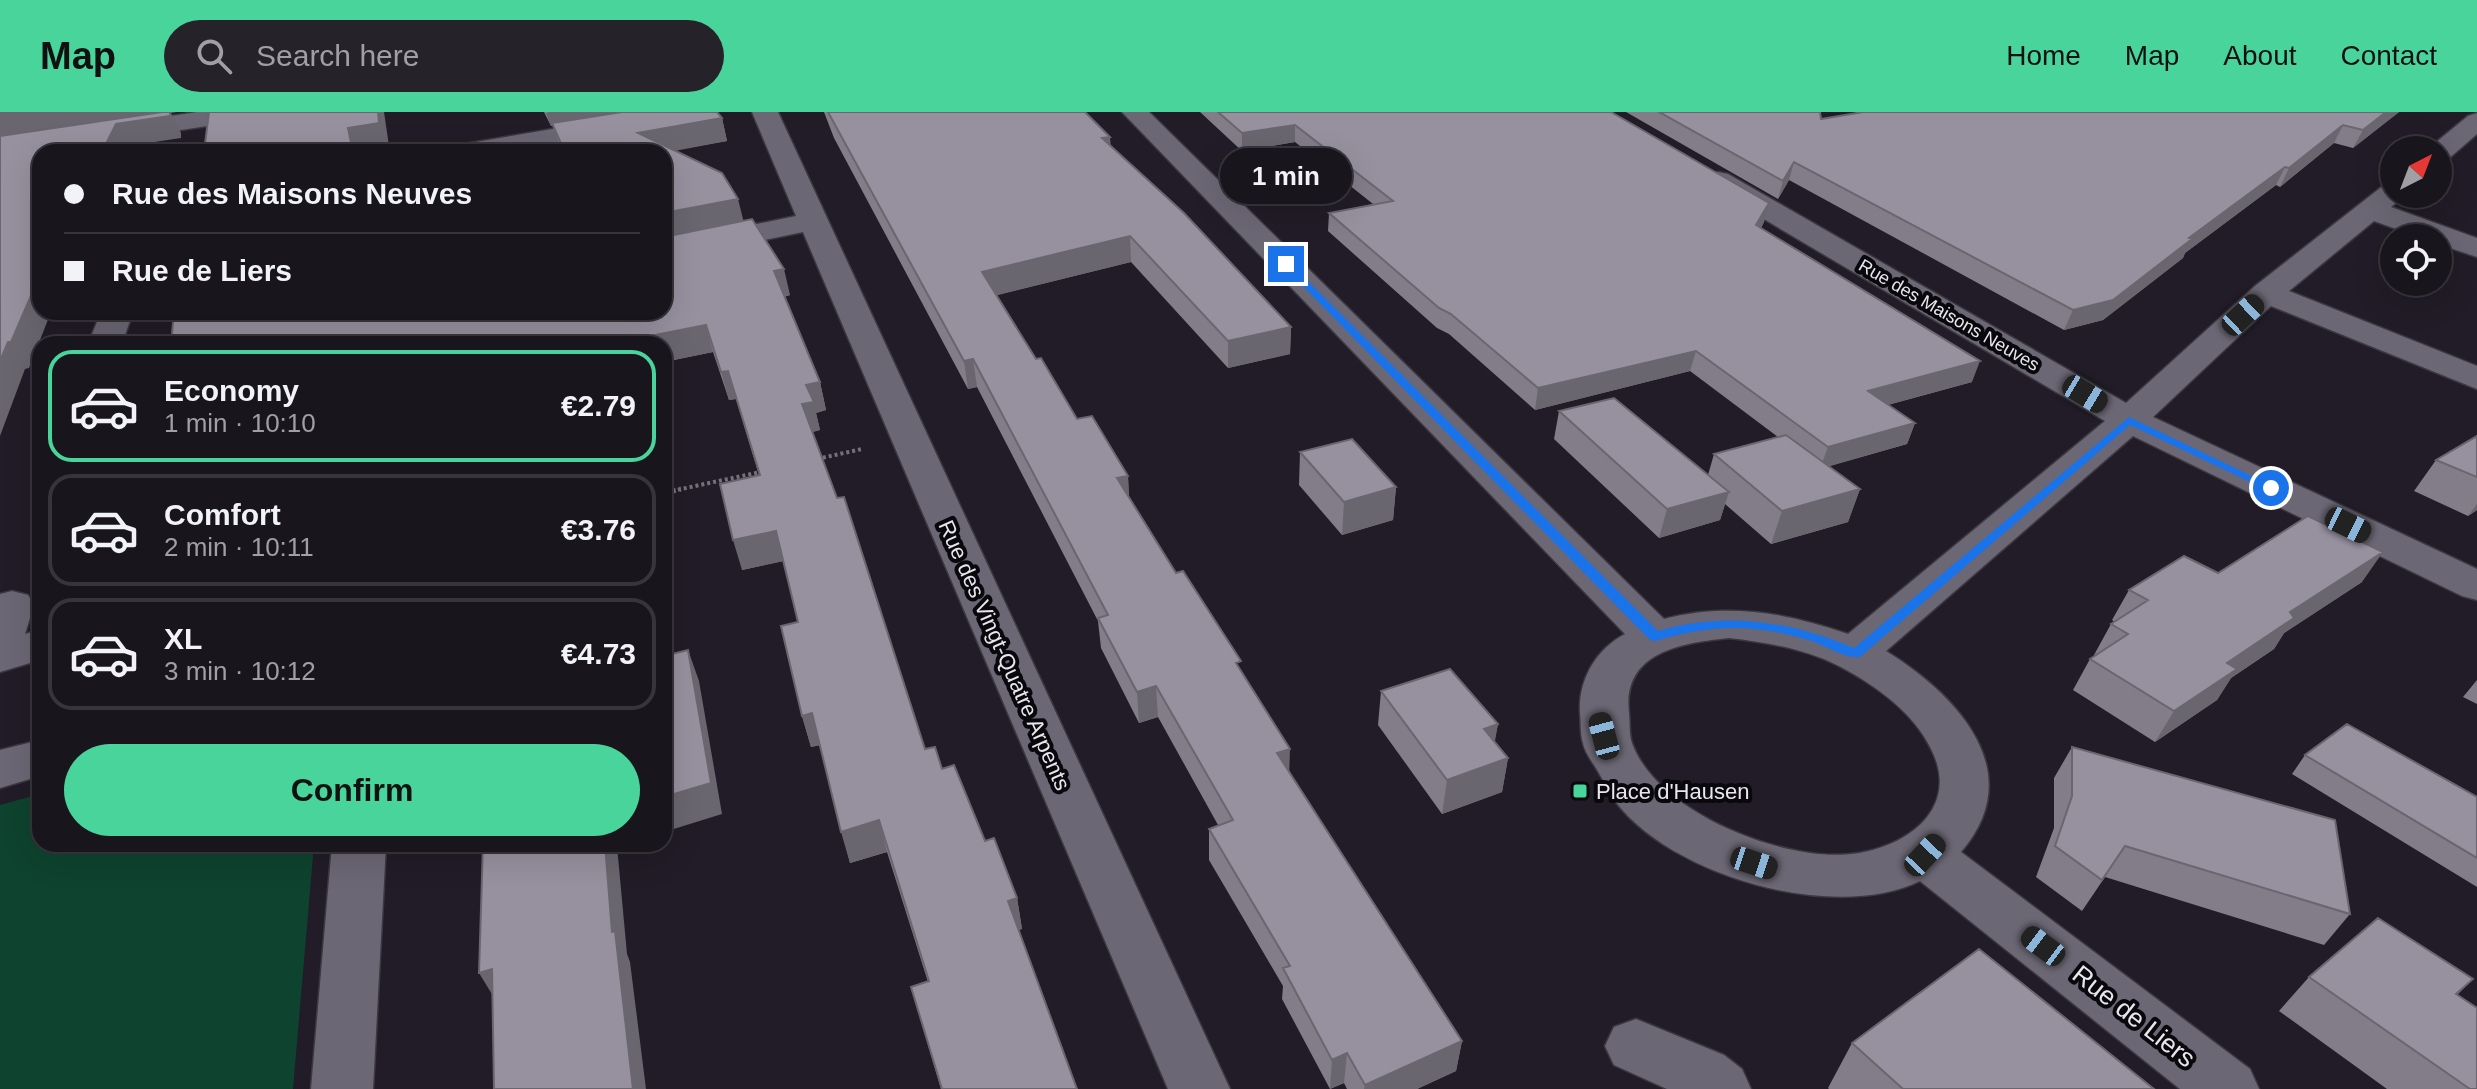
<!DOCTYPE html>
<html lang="en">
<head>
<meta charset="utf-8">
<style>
  :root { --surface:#19151d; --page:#26222a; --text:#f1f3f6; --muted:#9f9fa4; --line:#37343b; --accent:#49d49c }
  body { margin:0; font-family:Arial,sans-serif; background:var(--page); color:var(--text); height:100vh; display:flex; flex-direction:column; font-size:30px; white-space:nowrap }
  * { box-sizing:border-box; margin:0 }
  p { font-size:26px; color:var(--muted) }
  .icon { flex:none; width:44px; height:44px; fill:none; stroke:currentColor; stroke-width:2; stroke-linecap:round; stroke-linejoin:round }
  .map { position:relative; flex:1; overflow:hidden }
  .panel { position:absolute; left:32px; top:224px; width:640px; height:516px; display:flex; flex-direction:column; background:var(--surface); border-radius:24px; box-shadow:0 8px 32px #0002,0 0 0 2px var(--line) }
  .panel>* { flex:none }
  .guide { position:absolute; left:32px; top:32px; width:640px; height:176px; border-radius:24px; box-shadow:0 8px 32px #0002,0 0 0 2px var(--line); display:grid; align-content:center; height:176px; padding:0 32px; background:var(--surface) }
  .needle { width:52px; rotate:42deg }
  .fabs { position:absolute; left:2380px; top:24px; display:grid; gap:16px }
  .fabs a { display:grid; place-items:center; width:72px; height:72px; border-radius:50%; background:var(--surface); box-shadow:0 8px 32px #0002,0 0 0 2px var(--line); font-size:40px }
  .end { position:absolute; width:36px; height:36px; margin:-18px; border:10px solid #1a73e8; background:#fff; box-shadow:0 0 0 4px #fff }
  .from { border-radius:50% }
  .bubble { position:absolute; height:56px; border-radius:28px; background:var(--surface); box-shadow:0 8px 32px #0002,0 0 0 2px var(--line); font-size:26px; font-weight:600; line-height:56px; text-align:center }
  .car { position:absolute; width:24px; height:48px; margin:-24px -12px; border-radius:10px; box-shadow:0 0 6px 2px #0007; background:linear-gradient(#222 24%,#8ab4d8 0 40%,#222 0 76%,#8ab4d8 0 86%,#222 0) }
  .guide b { display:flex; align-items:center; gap:28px; height:76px; font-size:30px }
  .guide b+b { border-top:2px solid var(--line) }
  .guide i { width:20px; height:20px; background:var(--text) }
  ul { padding:14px 0 0; list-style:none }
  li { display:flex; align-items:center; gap:24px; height:112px; margin:0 16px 12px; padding:0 16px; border:4px solid var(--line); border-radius:24px }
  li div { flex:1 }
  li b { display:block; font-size:30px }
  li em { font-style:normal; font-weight:600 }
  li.on { border-color:var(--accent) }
  li>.icon { width:72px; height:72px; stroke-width:1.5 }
  .action { display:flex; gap:16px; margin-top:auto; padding:16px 32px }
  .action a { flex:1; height:92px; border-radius:48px; background:var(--accent); color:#111; font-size:32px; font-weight:600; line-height:92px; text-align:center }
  header { display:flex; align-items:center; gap:48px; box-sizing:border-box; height:112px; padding:0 40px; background:var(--accent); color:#111 }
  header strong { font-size:38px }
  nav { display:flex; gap:44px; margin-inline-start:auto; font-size:28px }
  .search { width:560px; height:72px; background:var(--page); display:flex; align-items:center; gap:20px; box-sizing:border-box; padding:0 28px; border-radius:44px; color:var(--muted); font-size:30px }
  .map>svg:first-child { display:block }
  .green { fill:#0e432f }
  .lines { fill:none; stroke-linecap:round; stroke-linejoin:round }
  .minor-casing { stroke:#3b3840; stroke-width:3 }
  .path-far1 { stroke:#75717a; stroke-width:4; stroke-dasharray:3 3; stroke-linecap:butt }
  .path { stroke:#75717a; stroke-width:5; stroke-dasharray:4 4; stroke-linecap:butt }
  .minor { fill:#6c6774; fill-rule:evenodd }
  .wall { fill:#827d89 }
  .shaded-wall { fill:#6a666f }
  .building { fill:#97919f; stroke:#6a666f; stroke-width:2 }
  .route { fill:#1a73e8 }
  .poi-dot { fill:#49d49c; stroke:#09080c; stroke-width:3 }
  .labels { text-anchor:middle; stroke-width:8; stroke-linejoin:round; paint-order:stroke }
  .far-street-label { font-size:18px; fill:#e9e6ed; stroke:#09080c }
  .street-label { font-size:22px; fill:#e9e6ed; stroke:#09080c }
  .poi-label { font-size:22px; fill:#e9e6ed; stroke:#09080c; text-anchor:start }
  .near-street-label { font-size:26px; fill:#e9e6ed; stroke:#09080c }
</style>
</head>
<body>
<header>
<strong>Map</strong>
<div class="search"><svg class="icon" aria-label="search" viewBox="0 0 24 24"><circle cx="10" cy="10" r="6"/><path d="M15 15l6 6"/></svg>Search here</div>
<nav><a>Home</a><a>Map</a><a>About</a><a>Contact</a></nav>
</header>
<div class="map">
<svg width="2477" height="977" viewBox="0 0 2477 977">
  <rect width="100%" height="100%" fill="#211c27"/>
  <path class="green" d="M40,682v50h274l-21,245h-293v-284z"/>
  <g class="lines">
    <defs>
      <path id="minor" d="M197,0h62l-4,5 -9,3 -246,38v-16z
        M653,0h58l-4,5 -9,3 -188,32h-59l4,-6 9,-2z
        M752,0h26l452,977h-62l-365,-857 -139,29v-18l132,-27z
        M1122,0h27l515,507c63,-17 123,-6 184,15l257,-213 -397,-235 -4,-6 4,-6 10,-2 10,2 398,229 129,-117 129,-101 10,-2v11h12l-15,13 86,31v19l-39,-13v-6h-17l-47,-17 -85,70 188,75v23l-206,-83 -118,111 324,152v31l-15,-4 -329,-160 -247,215c71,44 144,121 75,201l289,217 9,20h-79l-260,-208c-85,42 -249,-5 -305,-80 -6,-8 -10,-18 -15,-26 -5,-10 -15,-21 -17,-32 -3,-9 -2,-21 -3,-30 -2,-33 16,-64 45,-79zM1729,526c43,5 84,12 121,34 30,17 63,42 79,73 33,59 -16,99 -70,108 -69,12 -202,-39 -227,-110 -3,-8 -2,-21 -3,-30 -7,-61 52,-70 100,-75z
        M2477,1v21l-30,26 -9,2v-12l-9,-2 39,-32z
        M101,200h32l-11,32h-34z
        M12,479l16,4 6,10 -9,29 15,-4v30l-40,12v-78z
        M40,628v36l-40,12v-38z
        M332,732h54l-13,245h-62z
        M1636,907l88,36 18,14 9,20h-84l-53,-24 -9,-19 9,-19z"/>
    </defs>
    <use href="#minor" class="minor-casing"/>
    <path class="path-far1" d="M817,347l45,-10
      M672,379l93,-20"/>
    <path class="path" d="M664,381l17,-4"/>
    <use href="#minor" class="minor"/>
  </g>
  <path class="wall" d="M544,0h173l5,6 5,23 -52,9 69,71 46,74 -6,2 36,85 6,28 -10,3 4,17 -8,2 113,317 17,20 75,129 5,31 -3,1 58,159h-136l-30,-102 17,-5 -41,-130 -37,11 -30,-118 -9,2 -9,-31 -4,-94 -15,-61 -41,9 17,-95 -23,-76 -7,1 -16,-48 -49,10v-210h-102l-9,-26h-2z
    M824,0h261l26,34 180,181 -1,27 -62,14 -97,-106 -134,33 39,64 41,60 51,57 1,21 47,76 65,98 49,102 172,268 -6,30 -39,18h-70l-3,-6 -14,6 -48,-90 1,-13 -74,-126v-31l9,-4 -60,-108 -19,6 -38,-75 -3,-27 -121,-234 -9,2 -134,-251z
    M1200,0h411l153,110 -3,6 211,154 -84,23 27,18 -8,21 -78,22 31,23 -12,33 -77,22 -46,-40 -5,16 -61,18 -105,-99 5,-28 149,64 6,-21 64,-17 -88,-66 -155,39 -86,-76 -12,-6 -109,-97 1,-18 44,-9 -78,-62 -53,9z
    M1626,0h194l1,7 42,-7h536l-46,36 -19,-5 -54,44 -4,-2 -91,68 -2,5 -80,62 -39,10 -275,-150 -11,19z
    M2477,324v74l-9,6 -54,-25 22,-31z
    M1300,340l96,35 -3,33 -51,15 -43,-50z
    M2218,461l144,9 -78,51 -10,16 -43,29 -14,22 -62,42 -82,-52 17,-31 5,-3 -1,-1 17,-31 4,-2 -3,-2 17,-30z
    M2477,568v24l-14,-7z
    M1381,579l117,33 -4,18 14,16 -6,34 -60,22 -64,-89z
    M2072,635l278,167 -26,31 -219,-68 -23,34 -46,-34 18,-49v-50z
    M2305,643l172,42v90l-185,-113z
    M2309,865l164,2 -16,16 20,94h-90l-108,-78z
    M1852,931l302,46h-325l-1,-1z"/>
  <path class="shaded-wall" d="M0,0h177l-6,1 10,20v5l-53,8 -3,6h-23l-102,-16z
    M378,0h6l5,34 -36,6 -5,-24z
    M550,0h85l-84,14 -5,-13z
    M2386,0h13l-46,36 10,-18z
    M722,6l5,23 -63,12 -26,-20z
    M1295,13v17l-53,9v-18z
    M2343,13l-9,18 -54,44 9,-19z
    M1110,25l2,23 -10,-22z
    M574,32l3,8h-13l-2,-6z
    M1794,50l-5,18 -11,19 5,-18z
    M2285,55l-9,18 -91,68 -2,5 -80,62 -39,10 9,-20 116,-72z
    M738,87l6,24 -80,17v-27z
    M1769,91l-5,19 -13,22 5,-19z
    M1130,124l1,26 -145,36 -4,-26z
    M784,157l6,26 -10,2 -6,-26z
    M40,163v37h11l-22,56 -4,1 -25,67v-75z
    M184,200h124l-111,30 -15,-27z
    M706,213l7,27 -49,10v-18h-54z
    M1291,215l-1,27 -62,14v-27z
    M1696,239l-6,20 -155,39 3,-22z
    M973,247l4,28 -9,2 -4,-28z
    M1980,249l-8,21 -111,30 7,-21z
    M728,259l8,28 -7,1 -8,-28z
    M820,270l6,28 -10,3 4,17 -11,3 -7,-29 4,-19z
    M1915,311l-8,21 -87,25 8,-22z
    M1128,364l1,29 -12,-27z
    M1396,375l-3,33 -51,15 2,-33z
    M1860,377l-12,33 -77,22 11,-33z
    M1729,380l-9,28 -61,18 8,-29z
    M2477,392v6l-9,6z
    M776,419l8,30 -42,9 -9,-30z
    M2383,440l-21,30 -78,51 -10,16 -43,29 -14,22 -62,42 19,-31 53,-48 63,-51z
    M688,538l11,31 23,133 -58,18v-35z
    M1156,574l2,31 -19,6 -2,-31z
    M812,601l9,32 -10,2 -9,-31z
    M1498,612l-6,34 -8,-29z
    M1290,637l-1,31 -12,-27z
    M1508,646l-6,34 -60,22 5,-34z
    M879,708l8,32 -37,11 -9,-31z
    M605,732h19l-7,2 10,108 3,8 16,127h-13l-21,-157z
    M1017,786l5,31 -9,3 -5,-31z
    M492,857l6,35 -19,-31z
    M1462,929l-6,30 -39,18h-53l1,-4z
    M1347,941l-3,30 -14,6 2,-29z"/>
  <path class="building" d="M162,0h8v4l-54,8 -14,28h-62v123l-29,67h-3l-8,19v-225z
    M209,0h169l1,11 -31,5 5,24h-149z
    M622,0h95l5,6 -84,15 84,40 16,26 -74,14v-61h-86l-4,-8 -12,2 -10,-23z
    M828,0h257l25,25 -8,1 82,75 107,114 -63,14 -98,-105 -148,36 54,87 5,-1 36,61 15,-3 36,60 -11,2 59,95 7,-2 58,90 -5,2 54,86 -13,4 185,288 -97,44 -18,-32 -15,7 -49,-92 7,-2 -81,-137 24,-9 -77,-134 -19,6 -39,-74 10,-3 -135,-256 -9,2z
    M1218,0h393l158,91 -13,22 224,136 -112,30 47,32 -87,24 -132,-96 -158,37 -87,-74 -12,-6 -110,-95 64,-12 -98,-76 -53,8z
    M1659,0h161l1,7 42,-7h523l-23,18 -20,-5 -54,43 -4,-1 -96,71 3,1 -79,61 -40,10 -279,-148 -11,19z
    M752,107l32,50 -10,2 46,111 -14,3 8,17 -12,2 35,94 7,-1 81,252 10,-2 7,22 12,-4 31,76 9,-3 23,60 -9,3 69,188h-135l-31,-102 18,-6 -50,-161 -38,12 -29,-119 -10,3 -21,-90 17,-4 -22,-91 -43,9 -13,-56 40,-9 -32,-104 -7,1 -15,-47 -96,19h-439l3,-32h10l-2,3 2,5h68l37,-8h375v-75z
    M1614,286l115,94 -62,17 -108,-98z
    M1786,323l74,54 -78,22 -68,-57z
    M2477,324v41l-41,-17z
    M1352,327l44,48 -52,15 -44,-50z
    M2308,404l75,36 -93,60 4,6 -67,45 10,6 -63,42 -84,-52 38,-25 -17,-10 37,-24 -19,-10 55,-34 34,17z
    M688,538l23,133 -47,14v-141z
    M1450,557l48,55 -14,5 24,29 -61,22 -66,-89z
    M2347,612l130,73v61l-172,-103z
    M2072,635l263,73 15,94 -225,-68 -23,34 -47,-34 17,-50z
    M483,732h122l7,88 3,-1 18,158h-139l-2,-120 -13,4z
    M2378,806l95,61 -17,15 21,14v81h-7l-161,-112z
    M1979,837l175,140h-251l-51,-46z"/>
  <path class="route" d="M1283,150h6l369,369c68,-20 131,-10 196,17l275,-231 148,71 -10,2 -137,-65 -270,232c-16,2 -36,-13 -52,-17 -57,-17 -97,-15 -153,1l-5,-1 -367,-374z"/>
  <rect class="poi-dot" x="1572" y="671" width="16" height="16" rx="4"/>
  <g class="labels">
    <g class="far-street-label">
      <text transform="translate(1949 203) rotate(30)" y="6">Rue des Maisons Neuves</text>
    </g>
    <g class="street-label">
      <text transform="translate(1005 543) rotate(66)" y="8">Rue des Vingt-Quatre Arpents</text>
    </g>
    <g class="poi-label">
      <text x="1596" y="687">Place d'Hausen</text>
    </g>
    <g class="near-street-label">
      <text transform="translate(2134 904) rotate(38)" y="9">Rue de Liers</text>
    </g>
  </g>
</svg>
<div class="fabs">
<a><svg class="needle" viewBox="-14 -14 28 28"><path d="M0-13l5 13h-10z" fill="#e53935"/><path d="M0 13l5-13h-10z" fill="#9f9fa4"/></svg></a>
<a><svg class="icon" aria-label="locate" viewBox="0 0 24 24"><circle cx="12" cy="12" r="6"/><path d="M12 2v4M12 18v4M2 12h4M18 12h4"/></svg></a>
</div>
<i class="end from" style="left:2271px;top:376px"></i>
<i class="end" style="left:1286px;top:152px"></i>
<div class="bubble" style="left:1220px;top:36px;width:132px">1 min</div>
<i class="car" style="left:2243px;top:203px;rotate:47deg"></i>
<i class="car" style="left:2085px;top:282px;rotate:121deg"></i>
<i class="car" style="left:2348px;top:413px;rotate:116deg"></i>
<i class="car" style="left:1604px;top:624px;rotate:345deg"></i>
<i class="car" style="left:1925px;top:743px;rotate:43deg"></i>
<i class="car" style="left:1754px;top:751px;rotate:108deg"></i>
<i class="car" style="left:2043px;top:834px;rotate:307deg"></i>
<div class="guide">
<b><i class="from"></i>Rue des Maisons Neuves</b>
<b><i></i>Rue de Liers</b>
</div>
<section class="panel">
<ul>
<li class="on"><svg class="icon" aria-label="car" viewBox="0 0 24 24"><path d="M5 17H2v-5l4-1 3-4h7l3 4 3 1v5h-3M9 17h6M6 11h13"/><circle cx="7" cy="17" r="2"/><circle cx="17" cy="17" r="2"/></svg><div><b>Economy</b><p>1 min · 10:10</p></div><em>€2.79</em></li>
<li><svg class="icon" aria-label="car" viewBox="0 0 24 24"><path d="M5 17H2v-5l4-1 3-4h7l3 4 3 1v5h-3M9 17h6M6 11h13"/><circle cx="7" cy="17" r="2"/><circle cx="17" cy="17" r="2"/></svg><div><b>Comfort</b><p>2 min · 10:11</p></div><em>€3.76</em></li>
<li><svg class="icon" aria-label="car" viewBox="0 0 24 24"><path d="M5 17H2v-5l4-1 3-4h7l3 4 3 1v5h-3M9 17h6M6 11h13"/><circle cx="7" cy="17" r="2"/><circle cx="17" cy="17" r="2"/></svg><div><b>XL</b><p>3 min · 10:12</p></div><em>€4.73</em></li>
</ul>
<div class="action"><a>Confirm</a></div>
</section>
</div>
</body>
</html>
